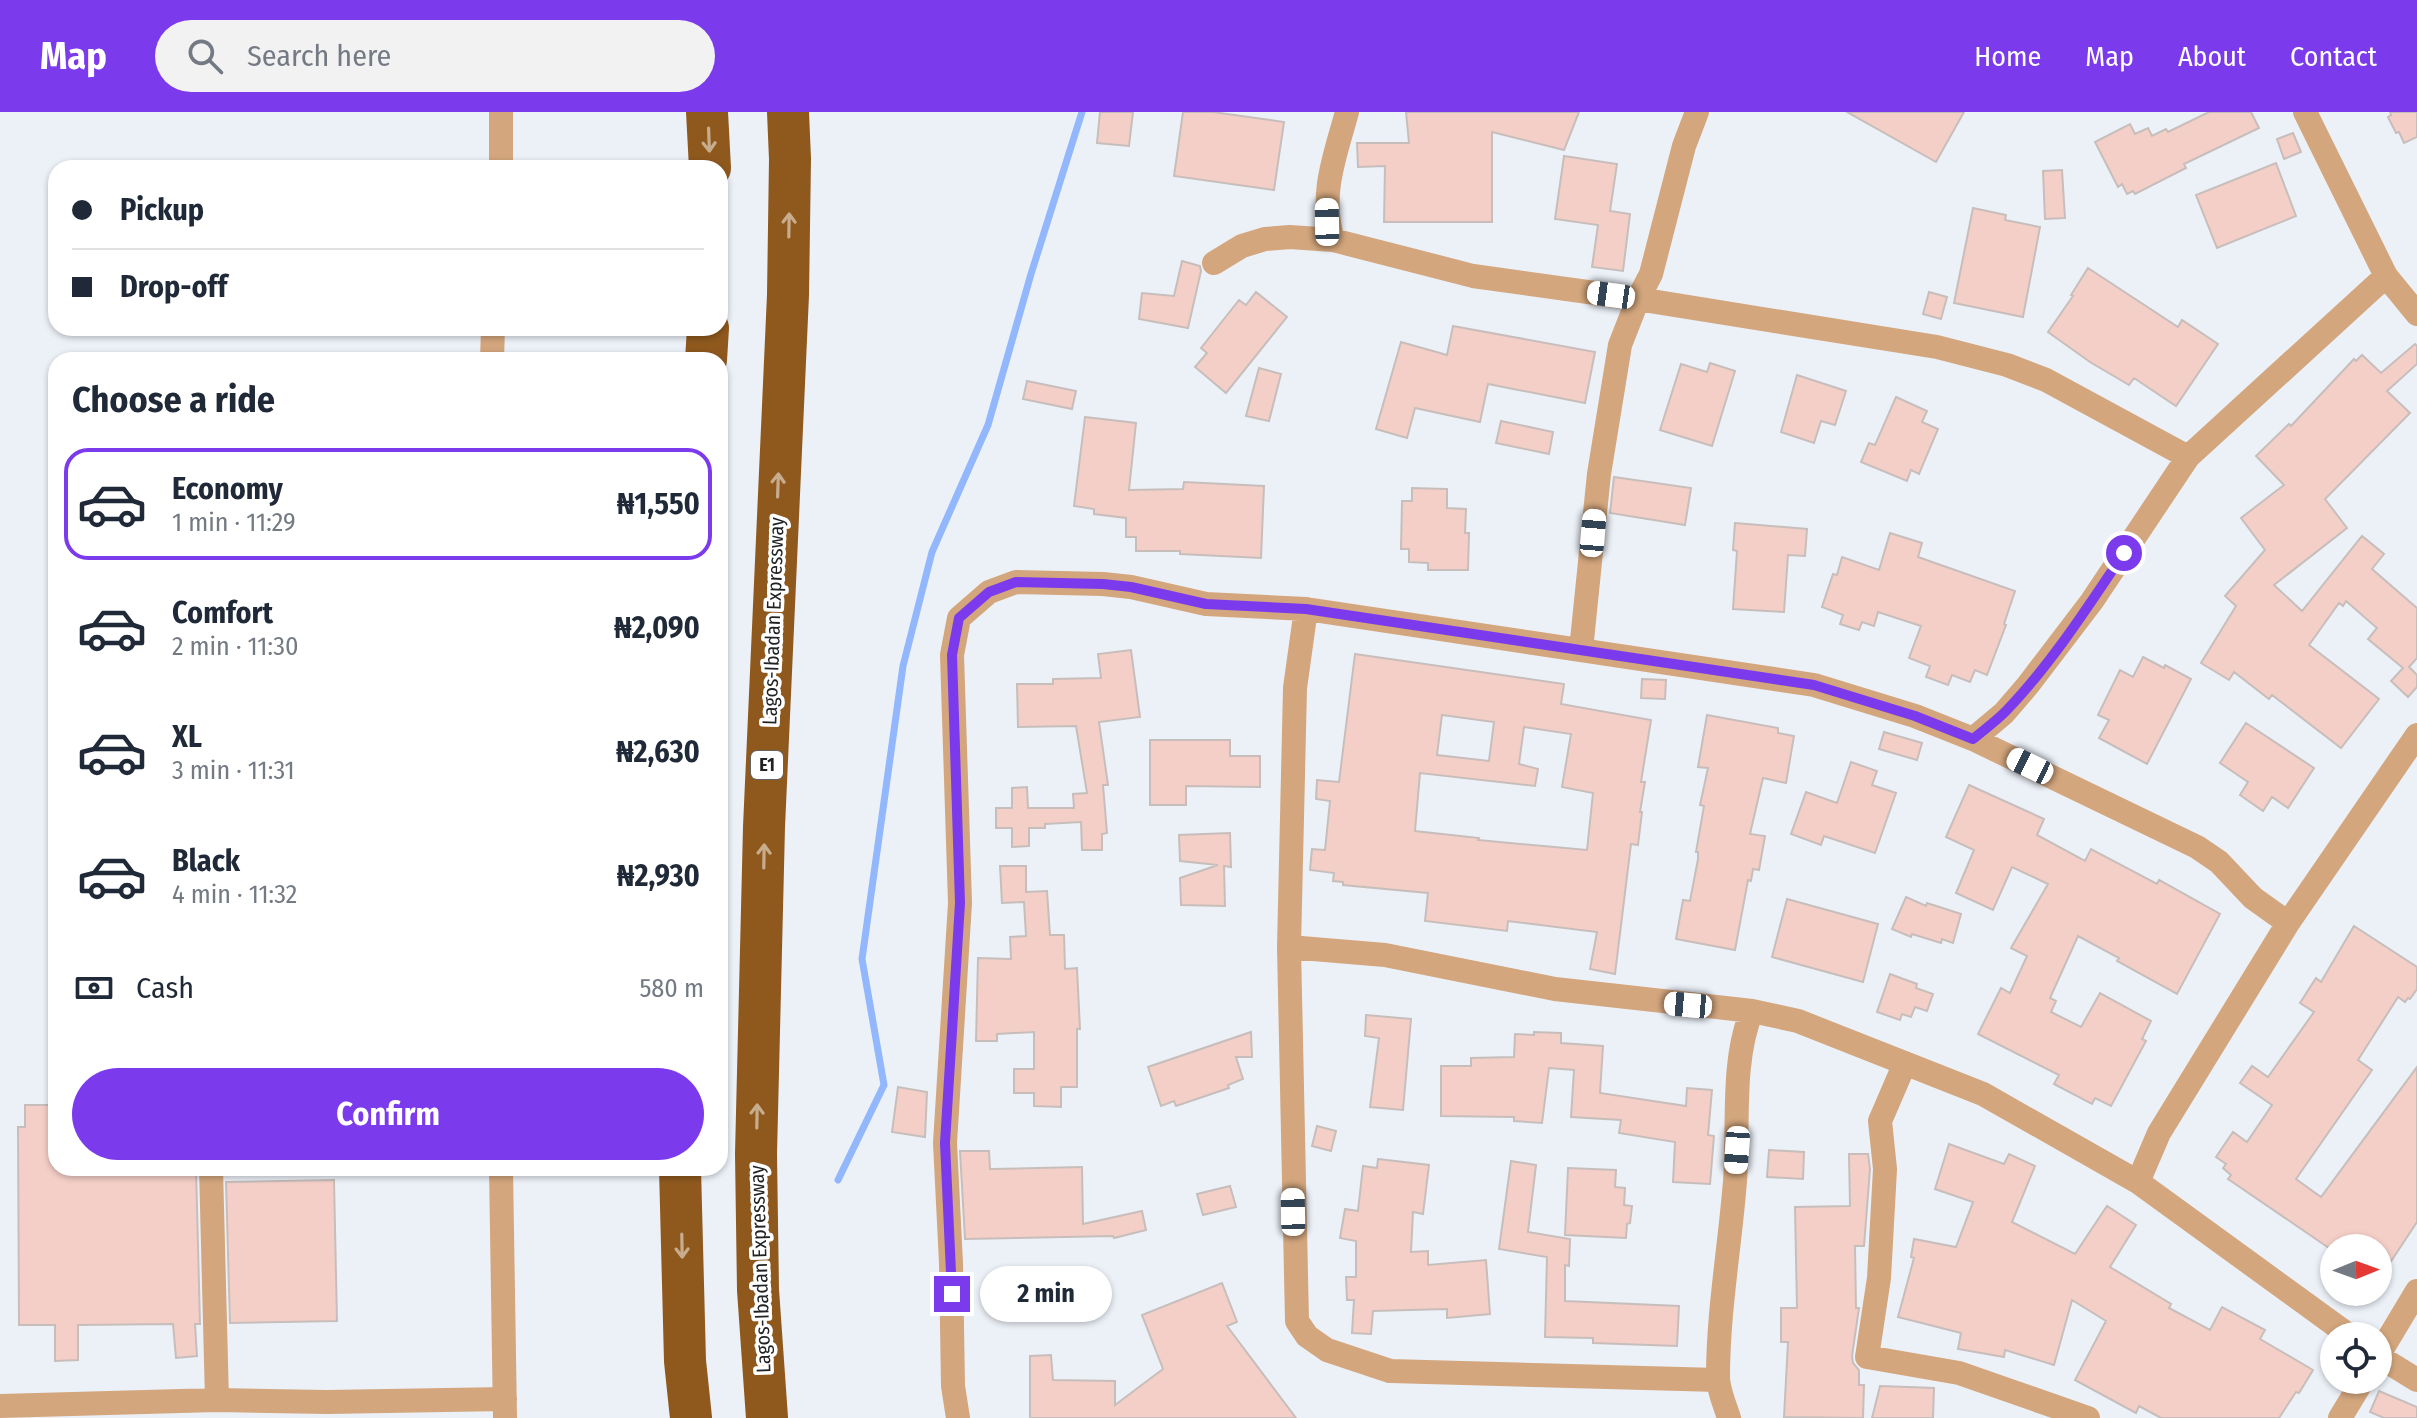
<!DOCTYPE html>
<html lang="en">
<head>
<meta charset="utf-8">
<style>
  :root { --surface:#fff; --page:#f2f2f3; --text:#1f2937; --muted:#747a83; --line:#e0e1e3; --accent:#7c3aed }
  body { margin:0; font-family:"Fira Sans Condensed",sans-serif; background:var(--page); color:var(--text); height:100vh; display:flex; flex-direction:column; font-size:30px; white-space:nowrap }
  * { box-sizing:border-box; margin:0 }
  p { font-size:26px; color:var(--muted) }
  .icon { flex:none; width:44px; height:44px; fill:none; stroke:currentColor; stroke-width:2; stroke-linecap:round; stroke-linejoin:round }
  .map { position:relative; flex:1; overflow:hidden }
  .side { position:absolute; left:48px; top:240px; width:680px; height:824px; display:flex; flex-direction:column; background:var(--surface); border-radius:24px; box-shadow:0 2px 6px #0004 }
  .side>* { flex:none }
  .guide { position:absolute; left:48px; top:48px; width:680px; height:176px; border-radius:24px; box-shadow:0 2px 6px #0004; display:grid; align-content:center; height:176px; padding:0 24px; background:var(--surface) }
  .needle { width:52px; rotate:89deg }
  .tools { position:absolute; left:2320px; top:1122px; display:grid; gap:16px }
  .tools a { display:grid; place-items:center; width:72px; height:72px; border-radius:50%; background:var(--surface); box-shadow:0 2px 6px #0004; font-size:40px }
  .end { position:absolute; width:36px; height:36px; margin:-18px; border:10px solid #7c3aed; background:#fff; box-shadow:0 0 0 4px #fff }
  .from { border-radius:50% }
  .bubble { position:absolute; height:56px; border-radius:28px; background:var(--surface); box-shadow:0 2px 6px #0004; font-size:26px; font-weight:700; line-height:56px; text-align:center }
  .car { position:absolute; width:24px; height:48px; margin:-24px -12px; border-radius:10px; box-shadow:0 0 6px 2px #0007; background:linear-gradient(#fff 24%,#345 0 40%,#fff 0 76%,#345 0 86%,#fff 0) }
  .guide b { display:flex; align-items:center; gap:28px; height:76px; font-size:30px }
  .guide b+b { border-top:2px solid var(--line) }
  .guide i { width:20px; height:20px; background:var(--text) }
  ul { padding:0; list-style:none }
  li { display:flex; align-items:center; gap:24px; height:112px; margin:0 16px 12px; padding:0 8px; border:4px solid transparent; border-radius:24px }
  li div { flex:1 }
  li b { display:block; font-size:30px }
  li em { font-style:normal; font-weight:700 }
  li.selected { border-color:var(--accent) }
  li>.icon { width:72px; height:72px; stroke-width:1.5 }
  h2 { padding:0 24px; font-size:36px; line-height:96px }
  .pay { display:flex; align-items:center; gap:20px; height:88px; padding:0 24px; font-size:30px }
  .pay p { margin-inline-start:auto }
  .action { display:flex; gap:16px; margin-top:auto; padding:16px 24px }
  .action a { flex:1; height:92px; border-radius:48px; background:var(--accent); color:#fff; font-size:32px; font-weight:700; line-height:92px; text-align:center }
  header { display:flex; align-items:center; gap:48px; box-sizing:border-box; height:112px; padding:0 40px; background:var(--accent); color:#fff }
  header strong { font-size:38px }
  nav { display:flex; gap:44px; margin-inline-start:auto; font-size:28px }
  .search { width:560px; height:72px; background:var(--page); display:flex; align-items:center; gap:20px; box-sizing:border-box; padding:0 28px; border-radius:44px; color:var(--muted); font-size:30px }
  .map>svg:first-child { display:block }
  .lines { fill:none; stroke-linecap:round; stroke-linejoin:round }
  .stream { stroke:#92b7fd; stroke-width:7 }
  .building { fill:#f4cfc7; stroke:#c7bebc; stroke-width:2; fill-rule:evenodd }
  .minor { stroke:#d3a67d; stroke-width:24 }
  .motorway { stroke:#8f591e; stroke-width:42 }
  .oneway { stroke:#c7ac8e }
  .route { stroke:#7c3aed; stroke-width:10 }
  .labels { text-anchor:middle; stroke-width:7; stroke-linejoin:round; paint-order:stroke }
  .shield { fill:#fff; stroke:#636466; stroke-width:2 }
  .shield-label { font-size:18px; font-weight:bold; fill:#202224 }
  .street-label { font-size:20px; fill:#202224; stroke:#fff }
</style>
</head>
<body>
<header>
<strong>Map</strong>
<div class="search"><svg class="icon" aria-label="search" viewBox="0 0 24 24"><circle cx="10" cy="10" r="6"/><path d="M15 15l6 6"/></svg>Search here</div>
<nav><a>Home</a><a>Map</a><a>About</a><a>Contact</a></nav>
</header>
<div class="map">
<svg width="2417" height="1306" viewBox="0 0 2417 1306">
  <rect width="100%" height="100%" fill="#ecf1f8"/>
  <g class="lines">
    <path class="stream" d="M838,1068l46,-95 -22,-126 41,-293 29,-114 56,-127 43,-151 51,-162"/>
  </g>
  <path class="building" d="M1100,0h33l-4,34 -32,-3z
    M1183,0h30l71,10 -10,68 -100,-14z
    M1406,0h173l-15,38 -72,-18v90h-108l1,-56 -27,1 -1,-24h52z
    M1847,0h117l-28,50z
    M2209,0h42l8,16 -75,36 2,4 -51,26 -2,-3 -6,3 -5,-10 -4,3 -23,-45 35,-18 5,10 13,-6 4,8 14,-7 2,3z
    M2390,0h27v25l-13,6 -5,-11 -3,1 -8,-16 3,-2z
    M2293,21l8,19 -17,7 -7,-20z
    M1564,44l53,8 -7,47 20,3 -7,57 -31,-4 6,-42 -43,-6z
    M2276,51l20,53 -79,32 -21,-53z
    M2062,58l3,48 -20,1 -2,-48z
    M1973,96l33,7 -1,5 35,7 -17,90 -69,-14z
    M1182,149l18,5 1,5 -13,57 -49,-9 3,-26 32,3z
    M2088,156l90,59 4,-7 36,24 -42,62 -42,-28 -5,7 -39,-23 -42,-30 25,-36 -2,-1z
    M1256,180l31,25 -61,76 -31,-26 12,-14 -6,-5 38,-48 7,5z
    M1929,180l18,5 -6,22 -18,-5z
    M1453,214l142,26 -10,51 -97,-19 -8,38 -65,-14 -8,30 -31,-9 25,-87 46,13z
    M2415,232l2,2v18l-30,27 23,22 -85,86 22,29 -73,57 28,26 60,-75 22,18 -12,15 45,39v50l-8,9 8,8v12l-9,10 -17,-16 12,-13 -35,-29 9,-11 -31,-27 -3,5 -4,-3 -30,42 70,54 -38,49 -69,-53 -3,4 -35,-27 -5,8 -28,-17 35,-57 -11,-10 40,-46 -24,-32 43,-33 -28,-29 33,-32 2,2 63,-67 2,2 6,-6 19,18z
    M1710,251l25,8 -23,75 -52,-16 21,-66 26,8z
    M1259,256l22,6 -12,47 -23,-5z
    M1797,263l49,16 -11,34 -14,-4 -7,22 -33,-11z
    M1027,269l49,10 -4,18 -49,-10z
    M1896,285l31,14 -5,11 16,7 -19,45 -8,-4 -4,11 -46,-19 8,-19 6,2z
    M1085,305l51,6 -7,67 54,-1 1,-7 80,4 -3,72 -81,-4v-3h-44v-14h-10v-19l-32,-4v-5l-20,-3z
    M1501,309l52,11 -4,22 -53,-11z
    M1614,365l77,11 -6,37 -75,-12z
    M1412,376l35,1v19l19,1 -1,24h4l-1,37h-40v-7l-19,-1v-13h-8l1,-48h10z
    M1735,411l72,6 -2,27 -17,-1 -4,57 -51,-3 4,-58 -4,-1z
    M1890,421l32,10 -4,14 97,34 -11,33 2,1 -19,50 -12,-5 -5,12 -18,-7 -4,10 -22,-8 4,-11 -21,-8 12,-32 -43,-14 -4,14 -12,-4 -3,8 -19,-6 3,-9 -21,-8 11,-33 4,1 5,-18 37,13z
    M1131,538l9,67 -41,5 9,63h-5l4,48 -5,1v16h-20l-1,-28 -36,2v4h-16v18l-17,1v-19h-16v-20h16v-20l15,-1 1,21h46l-1,-14 14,-1 -11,-67 -58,1 -1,-43h36v-5l48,-1 -3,-24z
    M1355,542l209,30 -3,20 90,16 -10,62h4l-5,30h2l-4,33 -7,-1 -16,130 -25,-5 7,-37 -89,-11 -1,10 -82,-10 3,-28 -85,-8v-3l-10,-1 1,-8 -24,-3 2,-21 13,1 5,-49 -14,-2 1,-19 22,2zM1442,603l52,7 -5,39 -52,-6zM1524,615l47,7 -9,53 31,6 -6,57 -109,-10 1,-2 -64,-7 5,-58 115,13 3,-17 -19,-5z
    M2143,545l21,11 1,-3 26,14 -44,85 -48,-26 10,-18 -11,-5 22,-45 13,7z
    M1642,567l24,1 -1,19 -24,-1z
    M1707,603l71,13v5l16,3 -8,47 -23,-5 -13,56 15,2 -6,34 -6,-1 -2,12 -3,-1 -13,70 -59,-11 7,-39 7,1 8,-42v-7h-2l8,-46 -4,-1 8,-37 -10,-1z
    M2246,611l68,45 -26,40 -16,-11 -9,14 -23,-16 8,-13 -28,-19z
    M1884,620l38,11 -5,17 -38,-11z
    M1150,628h80v16h30v31l-74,-1v19h-36z
    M1851,650l26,9 -5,14 24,8 -21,60 -51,-17 -3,9 -30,-11 15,-42 31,11z
    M1969,673l75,34 -7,16 48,26 6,-12 66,35 2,-4 61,34 -43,80 -60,-33 2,-3 -41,-22 -28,62 6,3 -5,11 30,15 19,-34 51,28 -9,18 4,2 -35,65 -16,-8 -3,6 -38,-20 5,-9 -81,-41 23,-46 9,5 17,-37 -16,-8 37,-64 -36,-17 -19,43 -37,-17 18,-43 -28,-13z
    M1230,721l1,34 -7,-1 1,40 -44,-1 -1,-27 38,-13 -38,-4 -1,-26z
    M1000,754h26v26l21,-1 3,44h14l1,34 12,-1 3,61h-3v58h-16v20l-27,-1v-13h-20v-24h20v-37l-37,2v7h-21l2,-83 33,1 -1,-22 16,-1 -2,-34 -22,1z
    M1906,785l20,9 1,-3 34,11 -8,29 -11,-4 -1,4 -29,-9 -1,3 -19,-8z
    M1787,787l91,25 -15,58 -91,-25z
    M2354,814l63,41v22l-7,10 -2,-1 -3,4 -7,-5 -40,63 14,10 -76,109 25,18 96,-130v155l-39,59v-33h-49l-101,-69 3,-4 -8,-7 3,-4 -10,-7 17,-25 14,10 25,-37 -32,-22 12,-17 16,11 46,-65 -14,-9 16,-25 5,4z
    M1890,862l27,10 -1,4 17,6 -6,17 -12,-4 -4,10 -9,-3 -2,6 -23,-8z
    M1366,903l45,4 -8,91 -33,-3 9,-69 -14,-2z
    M1251,920l1,25h-16l7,22 -15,6 1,3 -53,18 -2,-5 -13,5 -13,-39z
    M1534,920l27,1v10l42,3 -3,47 86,13 1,-18 25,2 -4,45 6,1 -4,48 -37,-2 2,-40 -56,-9 2,-13 -50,-3 3,-47 -25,-2 -7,55 -28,-2v-4l-73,-1v-50h30v-8l43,-1 1,-23 19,1z
    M898,975l29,5 -2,45 -33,-5z
    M25,993h31v63h140l4,156h-5l2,32 -21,2 -3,-34 -95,1v35l-23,1v-36h-36l-1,-198h7z
    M1317,1014l19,5 -5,20 -19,-5z
    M1949,1032l55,20 5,-10 26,12 -23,56 63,32 32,-48 29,19 -26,42 61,37 -2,4 41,22 12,-23 43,23 -5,9 53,31 -14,23 -3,-1 -17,26h-118l-22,-12 -3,7 -61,-33 31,-59 -34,-21 -18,65 -49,-15 -1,7 -46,-8 3,-16 -63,-16 16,-59 -3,-1 3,-18 42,8 17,-45 -38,-13z
    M1769,1038l35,2 -1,27 -36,-2z
    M960,1039h29l1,18 92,-2 1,57 59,-13 4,19 -32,8 -1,-2 -148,3z
    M1849,1042h19l2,15 -6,77h-9l1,62h3l-7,48 1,7 6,7v15h5l-1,33 -79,-1 4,-75h-7v-34h16l-2,-101 55,-1z
    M1378,1047l51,6 -6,49 -10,-2 -2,40 17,-1v14l58,-5 4,54 -43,4v-9l-74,2 -2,23 -19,-1 2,-33h-7l-1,-23h10v-36l-16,-3 5,-29 13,2 5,-45 14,2z
    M1511,1049l25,4 -8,67 42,7 -1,27 -4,-1v36l114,5 -2,40 -84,-3v-5l-48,-1 2,-80 -48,-8z
    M1568,1056l48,2 -1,17 10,1 -1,17 8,1 -2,17 -3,1 -1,14 -61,-3z
    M334,1068l3,141 -107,2 -4,-141z
    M1230,1074l6,21 -33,8 -6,-21z
    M1222,1171l15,39 -10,4 69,92h-266v-62l21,-1 2,25 62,1v24l48,-36 -21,-54z
    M1880,1274l54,2 -1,30h-61z
    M2379,1279l38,16v11h-33l-14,-6z"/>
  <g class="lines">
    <path class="minor" d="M2305,0l81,164 31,38
      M501,56v-56
      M1333,128c-14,-45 2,-84 14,-128
      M1214,151l28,-17 23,-7 25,-2 43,3 140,36 165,23 299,48 70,18 39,15 142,77
      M492,248l1,-32
      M1306,497l-11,79 -6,259 8,374 10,15 20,14 63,21 328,9
      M1581,538l18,-176 21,-129 18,-46 13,-25 33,-128 13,-34
      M1973,627l31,-26 24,-28 64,-84 96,-144 198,-181
      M1289,835l96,8 170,34 197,22 46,10 185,73 155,88 212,154
      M1905,951l-25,58 5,48 -6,109 -12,79 92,16 129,45
      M211,1056l6,232
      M501,1056l4,250
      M2138,1070l21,-49 129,-210 129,-188
      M2378,1244l39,-65
      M2378,1244l39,24
      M0,1294l217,-6 110,2 178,-3
      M958,1306l-5,-32 -2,-123 -6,-120 15,-240 -8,-248 7,-37 30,-26 27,-10 87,2 28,3 75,17 100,5 508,76 101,31 58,23 224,108 22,15 34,36 35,25
      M1729,1306c-4,-13 -11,-28 -11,-41 0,-66 12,-131 17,-196 4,-53 -4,-121 17,-170
      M2340,1306l23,-38"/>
    <path class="motorway" d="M707,0l3,56
      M706,248l2,-32
      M680,1056l5,193 6,57
      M767,1306l-9,-128 -2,-136 8,-327 24,-532 2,-136 -2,-47"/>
  </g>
  <defs><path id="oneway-shaft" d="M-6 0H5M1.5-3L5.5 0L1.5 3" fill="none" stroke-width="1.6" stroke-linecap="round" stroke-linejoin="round" transform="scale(2)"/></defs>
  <g class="oneway">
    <use href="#oneway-shaft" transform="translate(709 28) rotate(88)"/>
    <use href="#oneway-shaft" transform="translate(789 113) rotate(-89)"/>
    <use href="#oneway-shaft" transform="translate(778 373) rotate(-88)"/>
    <use href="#oneway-shaft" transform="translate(764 744) rotate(-89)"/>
    <use href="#oneway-shaft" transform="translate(757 1004) rotate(-89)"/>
    <use href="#oneway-shaft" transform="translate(682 1134) rotate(89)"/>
  </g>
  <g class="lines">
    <path class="route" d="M952,1182l-7,-151 15,-240 -8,-248 7,-37 30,-26 27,-10 87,2 28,3 75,17 100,5 508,76 101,31 58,23c11,-9 23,-18 33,-28 45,-47 82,-104 118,-158"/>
  </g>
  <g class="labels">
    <rect class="shield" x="751" y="639" width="32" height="28" rx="6"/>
    <g class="shield-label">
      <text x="767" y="659">E1</text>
    </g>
    <g class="street-label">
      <text transform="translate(773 509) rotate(-88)" y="7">Lagos-Ibadan Expressway</text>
      <text transform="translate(760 1157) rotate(-92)" y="7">Lagos-Ibadan Expressway</text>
    </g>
  </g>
</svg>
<div class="tools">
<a><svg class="needle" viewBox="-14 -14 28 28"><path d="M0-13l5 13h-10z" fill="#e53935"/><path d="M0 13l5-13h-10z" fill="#747a83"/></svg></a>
<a><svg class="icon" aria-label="locate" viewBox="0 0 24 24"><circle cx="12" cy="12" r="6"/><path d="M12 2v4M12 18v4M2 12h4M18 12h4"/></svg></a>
</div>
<i class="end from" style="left:2124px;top:441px"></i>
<i class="end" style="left:952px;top:1182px"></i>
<div class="bubble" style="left:980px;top:1154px;width:132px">2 min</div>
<i class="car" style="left:1327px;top:110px;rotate:359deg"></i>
<i class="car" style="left:1611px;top:183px;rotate:278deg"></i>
<i class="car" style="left:1593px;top:421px;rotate:5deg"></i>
<i class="car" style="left:2030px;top:654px;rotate:296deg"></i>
<i class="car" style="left:1688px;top:893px;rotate:275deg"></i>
<i class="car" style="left:1737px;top:1038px;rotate:184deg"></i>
<i class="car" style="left:1293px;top:1100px;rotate:359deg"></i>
<div class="guide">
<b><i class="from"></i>Pickup</b>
<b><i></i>Drop-off</b>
</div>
<section class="side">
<h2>Choose a ride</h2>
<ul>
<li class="selected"><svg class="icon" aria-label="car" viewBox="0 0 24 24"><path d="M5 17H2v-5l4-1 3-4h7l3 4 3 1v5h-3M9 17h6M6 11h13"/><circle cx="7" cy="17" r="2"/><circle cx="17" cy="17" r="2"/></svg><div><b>Economy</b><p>1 min · 11:29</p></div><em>₦1,550</em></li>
<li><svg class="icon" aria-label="car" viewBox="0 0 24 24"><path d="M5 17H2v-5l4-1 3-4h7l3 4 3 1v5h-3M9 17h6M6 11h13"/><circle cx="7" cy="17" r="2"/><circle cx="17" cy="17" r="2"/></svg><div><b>Comfort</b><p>2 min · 11:30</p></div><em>₦2,090</em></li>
<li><svg class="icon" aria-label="car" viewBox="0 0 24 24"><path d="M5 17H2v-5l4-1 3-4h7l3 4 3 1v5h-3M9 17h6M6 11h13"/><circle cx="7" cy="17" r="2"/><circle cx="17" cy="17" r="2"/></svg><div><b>XL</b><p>3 min · 11:31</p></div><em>₦2,630</em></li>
<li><svg class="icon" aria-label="car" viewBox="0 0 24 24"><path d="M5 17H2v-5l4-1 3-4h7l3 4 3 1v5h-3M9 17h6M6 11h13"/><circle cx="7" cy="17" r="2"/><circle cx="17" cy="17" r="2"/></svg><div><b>Black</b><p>4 min · 11:32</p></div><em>₦2,930</em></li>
</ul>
<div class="pay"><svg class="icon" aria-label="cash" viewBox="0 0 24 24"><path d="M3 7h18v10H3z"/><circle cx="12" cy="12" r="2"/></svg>Cash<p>580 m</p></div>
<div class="action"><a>Confirm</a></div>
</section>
</div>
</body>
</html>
